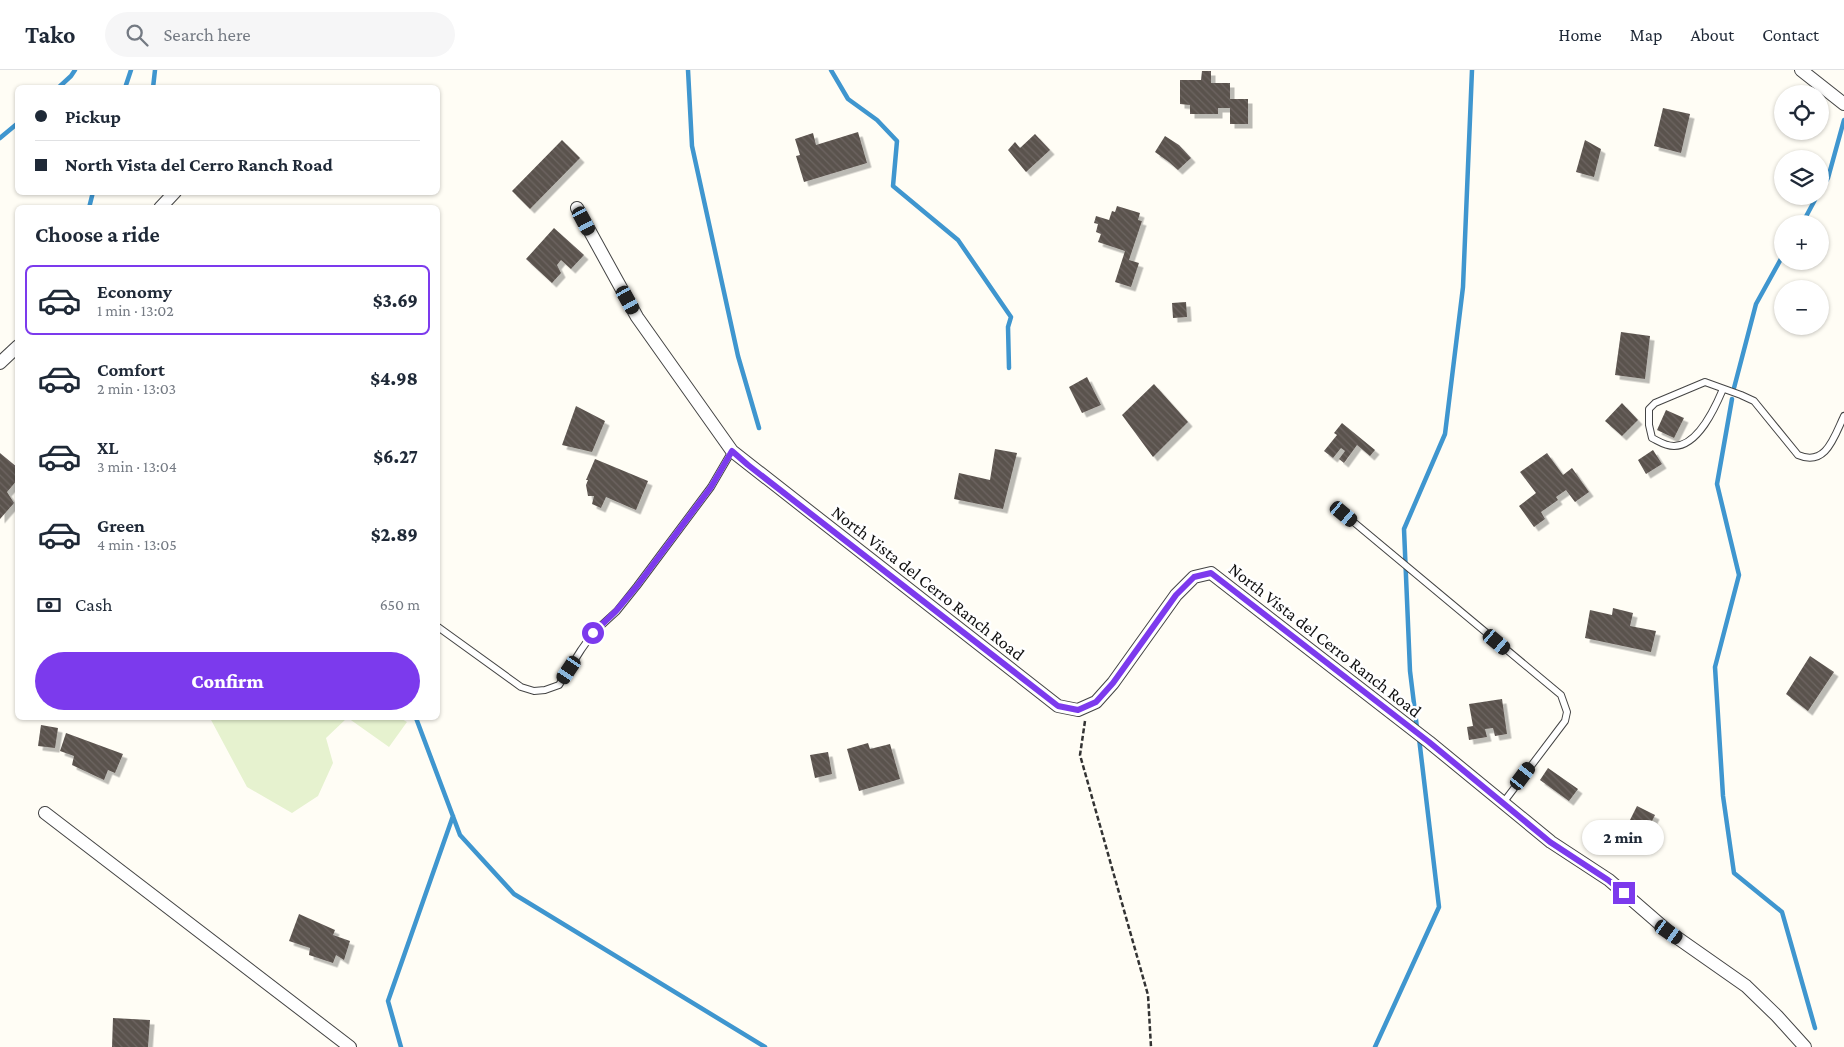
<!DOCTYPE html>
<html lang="en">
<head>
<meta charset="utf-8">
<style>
  :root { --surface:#fff; --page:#f6f6f7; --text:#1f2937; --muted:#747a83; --line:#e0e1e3; --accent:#7c3aed }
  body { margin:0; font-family:"Crimson Pro",serif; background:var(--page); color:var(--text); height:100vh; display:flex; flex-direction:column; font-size:19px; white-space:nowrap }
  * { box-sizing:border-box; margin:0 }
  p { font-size:16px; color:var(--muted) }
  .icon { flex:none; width:28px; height:28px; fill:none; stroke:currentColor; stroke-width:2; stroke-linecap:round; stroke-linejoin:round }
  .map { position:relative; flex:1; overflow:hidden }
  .drawer { position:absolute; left:15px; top:135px; width:425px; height:515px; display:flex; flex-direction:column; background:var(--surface); border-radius:8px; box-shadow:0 1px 4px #0004 }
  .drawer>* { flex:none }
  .top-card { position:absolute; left:15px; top:15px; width:425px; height:110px; border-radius:8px; box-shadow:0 1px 4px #0004; display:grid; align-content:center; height:110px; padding:0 20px; background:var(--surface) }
  .controls { position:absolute; left:1774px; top:15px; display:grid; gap:10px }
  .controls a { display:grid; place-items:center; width:55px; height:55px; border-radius:50%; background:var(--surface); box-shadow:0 1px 4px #0004; font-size:25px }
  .end { position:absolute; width:22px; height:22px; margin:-11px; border:6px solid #7c3aed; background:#fff; box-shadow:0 0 0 2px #fff }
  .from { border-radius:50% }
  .bubble { position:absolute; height:35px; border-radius:18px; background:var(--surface); box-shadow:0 1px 4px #0004; font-size:16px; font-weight:800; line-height:35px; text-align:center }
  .car { position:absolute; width:15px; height:30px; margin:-15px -8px; border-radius:6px; box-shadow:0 0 4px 1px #0007; background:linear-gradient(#222 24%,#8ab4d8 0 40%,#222 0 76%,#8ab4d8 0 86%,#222 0) }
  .top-card b { display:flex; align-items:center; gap:18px; height:48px; font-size:19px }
  .top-card b+b { border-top:1px solid var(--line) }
  .top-card i { width:12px; height:12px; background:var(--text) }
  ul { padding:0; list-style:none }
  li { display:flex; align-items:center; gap:15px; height:70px; margin:0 10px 8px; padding:0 10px; border:2px solid transparent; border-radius:8px }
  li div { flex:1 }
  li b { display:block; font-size:19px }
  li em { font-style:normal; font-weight:800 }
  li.selected { border-color:var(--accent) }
  li>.icon { width:45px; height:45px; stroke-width:1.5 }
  h2 { padding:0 20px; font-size:22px; line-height:60px }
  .pay { display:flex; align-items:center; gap:12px; height:55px; padding:0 20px; font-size:19px }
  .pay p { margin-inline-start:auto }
  .button { display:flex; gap:10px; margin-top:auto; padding:10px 20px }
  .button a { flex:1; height:58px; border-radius:30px; background:var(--accent); color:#fff; font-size:20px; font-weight:800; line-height:58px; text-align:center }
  header { display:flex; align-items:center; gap:30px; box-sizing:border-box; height:70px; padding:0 25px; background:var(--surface); border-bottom:1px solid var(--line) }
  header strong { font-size:24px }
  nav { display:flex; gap:28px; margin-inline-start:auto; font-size:18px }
  .search { width:350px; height:45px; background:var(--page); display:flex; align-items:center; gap:12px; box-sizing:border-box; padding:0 18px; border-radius:28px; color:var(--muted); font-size:19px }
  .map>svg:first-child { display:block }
  .pitch { fill:#e6f2cf }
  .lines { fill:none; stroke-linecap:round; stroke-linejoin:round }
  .stream { stroke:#3f96cf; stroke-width:4.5 }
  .building { fill:url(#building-back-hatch); filter:url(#shadow) }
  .service-casing { stroke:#444; stroke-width:8 }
  .minor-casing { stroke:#444; stroke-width:14 }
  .path { stroke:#333; stroke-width:2.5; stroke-dasharray:5 2.5; stroke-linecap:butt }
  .service { stroke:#fff; stroke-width:6 }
  .minor { stroke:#fff; stroke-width:12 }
  .route { stroke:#7c3aed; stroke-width:6 }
  .labels { text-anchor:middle; stroke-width:5; stroke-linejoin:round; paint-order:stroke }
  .street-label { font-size:18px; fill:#111; stroke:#fff }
</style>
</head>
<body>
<header>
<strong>Tako</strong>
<div class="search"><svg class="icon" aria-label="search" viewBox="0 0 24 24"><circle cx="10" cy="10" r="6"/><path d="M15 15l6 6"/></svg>Search here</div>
<nav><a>Home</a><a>Map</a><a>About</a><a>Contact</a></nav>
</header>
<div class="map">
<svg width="1844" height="977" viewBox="0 0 1844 977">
  <defs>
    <pattern id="building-back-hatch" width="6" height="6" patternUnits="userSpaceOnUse" patternTransform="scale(1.25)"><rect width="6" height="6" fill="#5a524d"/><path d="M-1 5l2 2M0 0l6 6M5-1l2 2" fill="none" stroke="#6d6662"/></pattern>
    <filter id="shadow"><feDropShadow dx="4.5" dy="4.5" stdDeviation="0" flood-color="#0004"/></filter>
  </defs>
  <rect width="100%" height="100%" fill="#fffdf5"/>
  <path class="pitch" d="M210,648h137l-21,20 7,25 -15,33 -26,17 -45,-26z
    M348,648h52l7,4 -18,25z"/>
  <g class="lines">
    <path class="stream" d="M688,0l4,76 46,210 21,72
      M831,0l17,29 29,21 20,21 -4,45 65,54 53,77 -3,10 1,41
      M58,18l13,-12 4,-6
      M125,18l6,-18
      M153,18l2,-18
      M0,68l18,-15
      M1820,122l8,-14 16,-58
      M89,138l4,-16
      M1802,154l15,-28
      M1734,318l22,-84 26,-47
      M1732,329l-15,85 22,91 -24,92 8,129 11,77 48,39 33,116
      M416,648l44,117 54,59 251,153
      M1417,658l-7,-57 -6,-142 41,-95 18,-147 9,-217
      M401,977l-13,-46 65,-185
      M1375,977l64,-140 -20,-169"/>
  </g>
  <path class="building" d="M1202,1h9v12h19v16h18v25h-18v-16h-12v6h-28v-9l-10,-1v-24h21z
    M1663,38l27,6 -9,39 -27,-7z
    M858,62l9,31 -63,19 -8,-26 4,-1 -5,-16 18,-6 3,12z
    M1035,64l15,16 -24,22 -18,-22 7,-8 5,6z
    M1165,66l14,9 12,13 -13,12 -9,-8 -14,-10z
    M562,70l18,18 -50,51 -18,-18z
    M1585,70l16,9 -7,28 -18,-5z
    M1117,136l23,7 -2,7 4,1 -13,39 10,3 -8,24 -16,-5 10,-31 -27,-9 3,-8 -5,-2 2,-8 -4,-1 2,-7 13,4 3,-9 3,1z
    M554,158l30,27 -13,14 -10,-9 -4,5 4,8 -9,10 -26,-24z
    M1186,232l1,15 -14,1 -1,-15z
    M1621,262l29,4 -5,43 -30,-4z
    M1087,307l14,28 -19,8 -13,-26z
    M1154,314l34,38 -35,35 -31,-42z
    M1622,333l16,17 -16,16 -17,-15z
    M576,336l29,15 -13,31 -30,-7z
    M1666,340l18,8 -10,20 -17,-8z
    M1342,353l33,27 -5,6 -13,-11 -13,18 -5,-4 6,-8 -4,-3 -8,10 -9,-7 13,-16 -3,-2z
    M995,379l22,4 -14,56 -49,-10 5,-26 31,7z
    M1653,380l9,14 -16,10 -8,-14z
    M0,383l18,15 -3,5 3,3v3l-11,13 7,11 -14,16z
    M1547,383l16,22 9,-7 17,24 -14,10 -9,-12 -10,7 2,3 -17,12 4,7 -11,8 -15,-21 17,-13 -16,-21z
    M595,389l53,22 -12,29 -30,-13 -5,11 -9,-4 2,-8h-6l-2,-11 2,-5h-2z
    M1613,538l20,5 -3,13 26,5 -5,21 -66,-14 5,-28 22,5z
    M1810,586l24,16 -26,39 -22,-17z
    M1502,629l5,35 -12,2 -2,-8 -8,1 2,8 -18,3 -2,-13 6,-1 -4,-22z
    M41,655l17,3 -3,20 -17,-2z
    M66,663l57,21 -8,19 -7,-3 -4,10 -32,-15 2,-9 -14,-5z
    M868,673l2,6 20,-5 10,35 -41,12 -12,-42z
    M828,682l4,22 -17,4 -5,-23z
    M1548,698l30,21 -9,12 -29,-21z
    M1637,736l18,9 -13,26 -18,-9z
    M299,844l36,16 -2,5 17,6 -6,19 -8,-5 -3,8 -24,-8 1,-7 -21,-7z
    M113,948l37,2 -2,27h-36z"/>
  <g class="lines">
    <defs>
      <path id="service" d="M1723,319c-8,19 -25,57 -49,57 -9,0 -14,-4 -22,-8l-3,-13v-16l6,-6 50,-21 36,13 13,6 44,54c28,12 36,-18 46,-39
        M1344,444l217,181 6,17 -2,9 -62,82
        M438,557l83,60 13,4 11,-1 14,-5 22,-35 12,-17 24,-22 20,-25 74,-99 21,-36"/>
      <path id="minor" d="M1801,0l43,34
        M160,138l15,-16
        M577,138l60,109 95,134 326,255 20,4 18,-8 17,-19 63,-88 18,-18 17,-4 218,169 122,100 58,38 60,52 77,54 31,30 28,31
        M0,293l18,-17
        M45,743l305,234"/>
    </defs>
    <use href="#service" class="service-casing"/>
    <use href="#minor" class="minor-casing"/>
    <path class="path" d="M1085,651l-5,34 68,240 3,52"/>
    <use href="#service" class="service"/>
    <use href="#minor" class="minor"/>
  </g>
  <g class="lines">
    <path class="route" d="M593,563l23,-22 21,-25 74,-99 21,-36 16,14 310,241 20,4 18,-8 17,-19 63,-88 18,-18 17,-4 218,169 121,100 58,38 16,13"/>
  </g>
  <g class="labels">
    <g class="street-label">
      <text transform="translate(928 513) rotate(38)" y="6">North Vista del Cerro Ranch Road</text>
      <text transform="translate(1325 570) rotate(38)" y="6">North Vista del Cerro Ranch Road</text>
    </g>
  </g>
</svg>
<div class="controls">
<a><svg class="icon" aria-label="locate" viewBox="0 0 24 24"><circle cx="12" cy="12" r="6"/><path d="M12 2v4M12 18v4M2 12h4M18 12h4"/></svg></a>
<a><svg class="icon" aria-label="layers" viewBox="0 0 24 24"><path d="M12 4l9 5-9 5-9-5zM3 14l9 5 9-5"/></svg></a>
<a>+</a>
<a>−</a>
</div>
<i class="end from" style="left:593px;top:563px"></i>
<i class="end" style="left:1624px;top:823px"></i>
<div class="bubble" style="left:1582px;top:750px;width:82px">2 min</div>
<i class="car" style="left:584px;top:151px;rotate:152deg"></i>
<i class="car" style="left:628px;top:230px;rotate:151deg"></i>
<i class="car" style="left:1344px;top:444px;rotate:130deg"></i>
<i class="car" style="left:1497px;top:572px;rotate:130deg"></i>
<i class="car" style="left:569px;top:600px;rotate:214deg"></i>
<i class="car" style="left:1523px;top:706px;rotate:37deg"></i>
<i class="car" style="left:1669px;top:862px;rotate:125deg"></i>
<div class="top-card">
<b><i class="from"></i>Pickup</b>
<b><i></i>North Vista del Cerro Ranch Road</b>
</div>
<section class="drawer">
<h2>Choose a ride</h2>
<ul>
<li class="selected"><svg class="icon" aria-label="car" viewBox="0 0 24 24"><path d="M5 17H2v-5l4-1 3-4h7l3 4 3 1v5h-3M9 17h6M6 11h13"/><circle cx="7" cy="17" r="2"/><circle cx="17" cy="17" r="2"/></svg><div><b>Economy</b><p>1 min · 13:02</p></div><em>$3.69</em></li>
<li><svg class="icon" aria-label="car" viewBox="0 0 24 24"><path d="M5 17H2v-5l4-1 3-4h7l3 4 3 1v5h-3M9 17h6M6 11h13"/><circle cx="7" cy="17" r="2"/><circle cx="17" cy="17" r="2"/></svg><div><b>Comfort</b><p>2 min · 13:03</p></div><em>$4.98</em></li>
<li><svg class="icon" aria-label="car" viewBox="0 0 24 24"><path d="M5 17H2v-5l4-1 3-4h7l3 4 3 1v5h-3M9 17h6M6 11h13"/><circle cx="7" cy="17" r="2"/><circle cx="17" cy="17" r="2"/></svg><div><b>XL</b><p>3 min · 13:04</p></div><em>$6.27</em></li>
<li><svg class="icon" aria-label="car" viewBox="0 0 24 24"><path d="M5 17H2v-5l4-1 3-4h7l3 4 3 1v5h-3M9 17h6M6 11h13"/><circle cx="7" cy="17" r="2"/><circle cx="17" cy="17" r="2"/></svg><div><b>Green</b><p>4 min · 13:05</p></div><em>$2.89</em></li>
</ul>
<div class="pay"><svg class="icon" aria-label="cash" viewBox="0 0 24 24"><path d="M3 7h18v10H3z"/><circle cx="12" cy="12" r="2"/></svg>Cash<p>650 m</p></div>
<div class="button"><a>Confirm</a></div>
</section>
</div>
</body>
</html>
